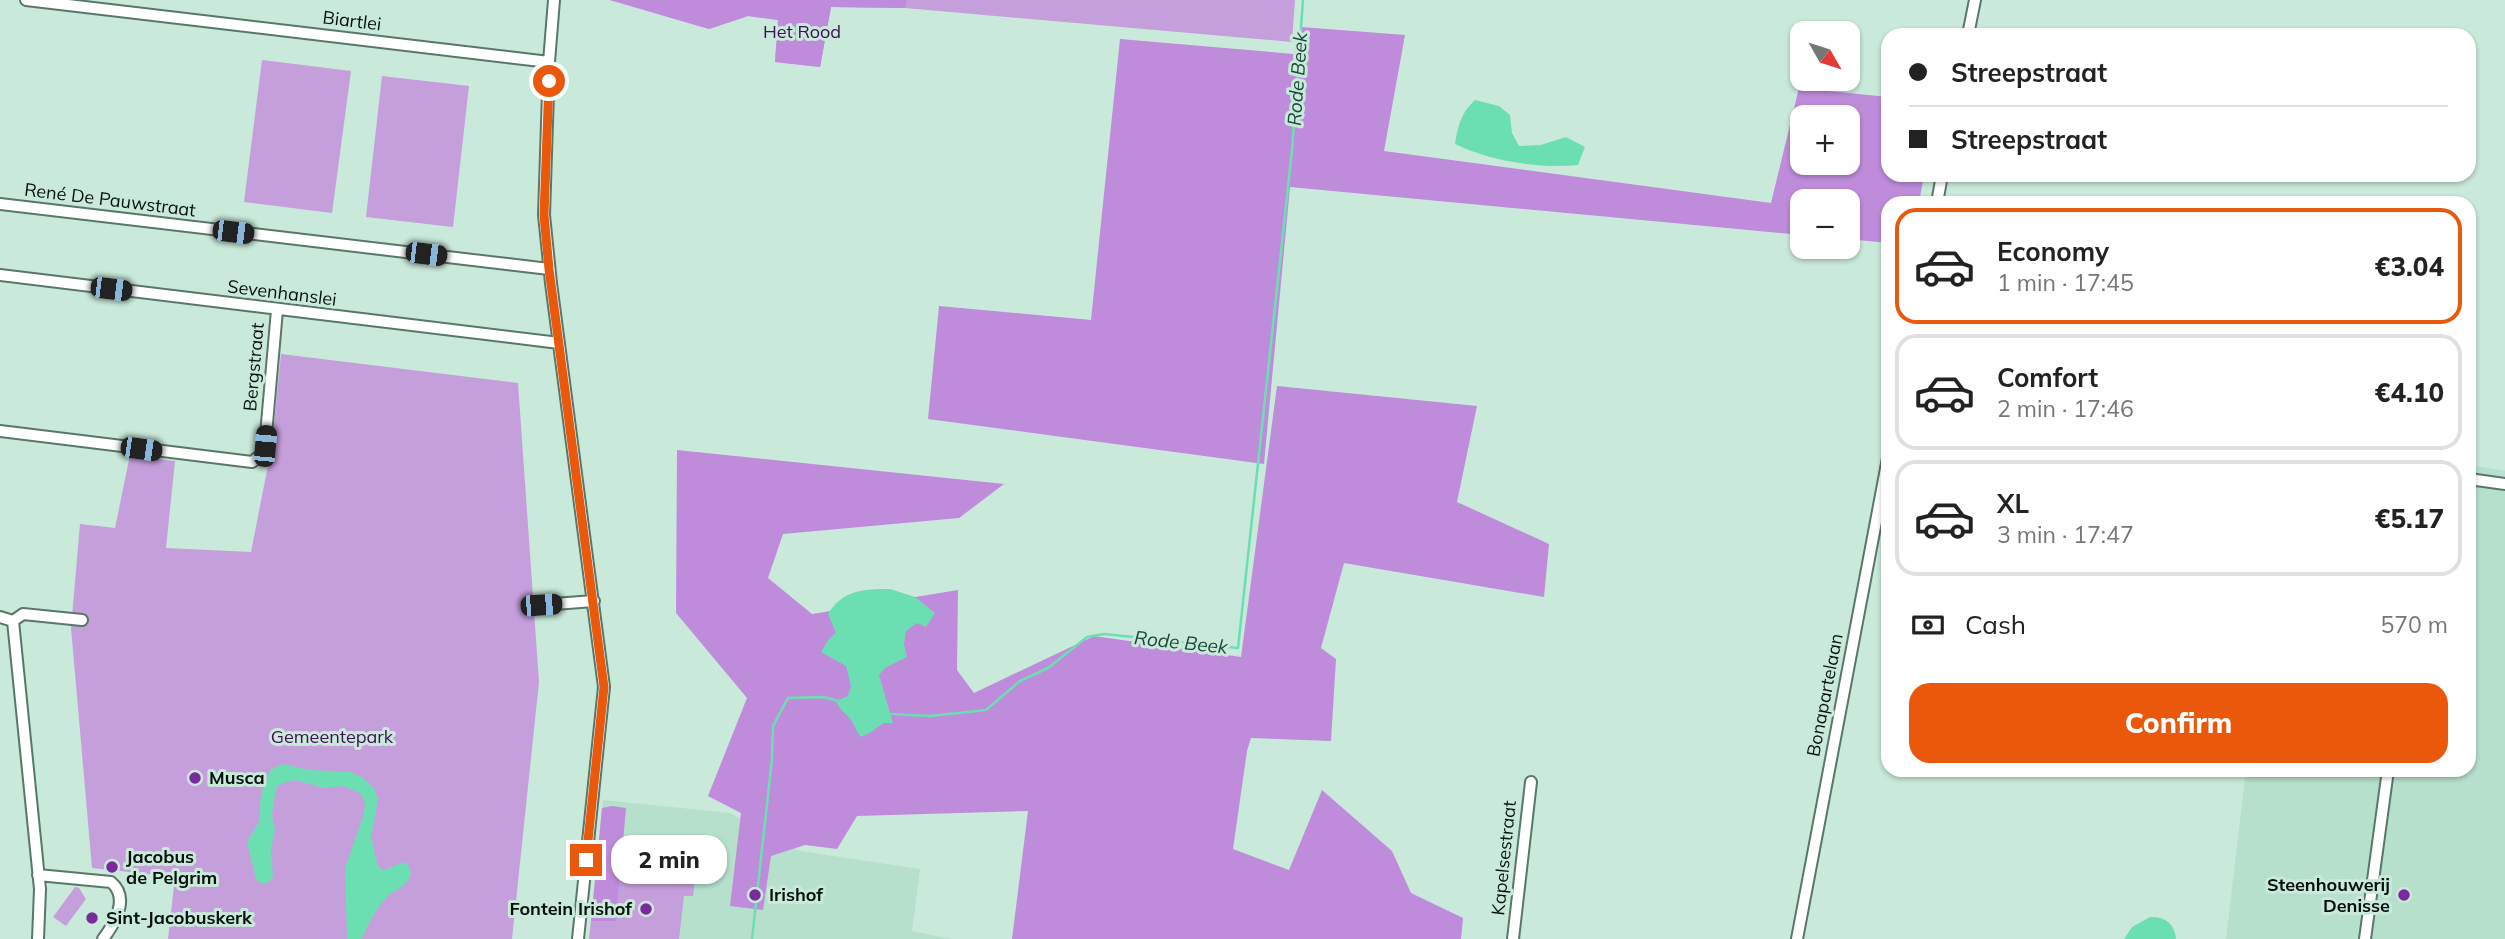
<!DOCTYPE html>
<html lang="en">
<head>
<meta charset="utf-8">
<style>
  :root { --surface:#fff; --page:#f6f6f6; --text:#222; --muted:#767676; --line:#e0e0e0; --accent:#ea580c }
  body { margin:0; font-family:Mulish,sans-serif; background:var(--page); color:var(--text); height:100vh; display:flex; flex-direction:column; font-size:26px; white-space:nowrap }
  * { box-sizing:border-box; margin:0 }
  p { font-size:23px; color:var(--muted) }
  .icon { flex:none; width:38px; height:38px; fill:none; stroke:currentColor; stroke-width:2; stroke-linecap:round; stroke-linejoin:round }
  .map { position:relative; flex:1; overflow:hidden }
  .drawer { position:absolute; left:1881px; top:196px; width:595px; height:581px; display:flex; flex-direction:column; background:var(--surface); border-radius:21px; box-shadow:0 2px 5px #0004 }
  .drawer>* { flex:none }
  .top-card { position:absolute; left:1881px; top:28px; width:595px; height:154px; border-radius:21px; box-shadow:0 2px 5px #0004; display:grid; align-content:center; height:154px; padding:0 28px; background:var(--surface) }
  .needle { width:46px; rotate:129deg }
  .fabs { position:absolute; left:1790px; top:21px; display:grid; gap:14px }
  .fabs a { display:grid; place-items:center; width:70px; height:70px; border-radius:14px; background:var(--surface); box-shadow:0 2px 5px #0004; font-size:35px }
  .end { position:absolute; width:32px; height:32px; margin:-16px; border:9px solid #ea580c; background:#fff; box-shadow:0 0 0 4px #fff }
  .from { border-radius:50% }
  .bubble { position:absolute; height:49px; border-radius:21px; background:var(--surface); box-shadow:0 2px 5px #0004; font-size:23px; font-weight:800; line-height:49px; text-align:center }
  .car { position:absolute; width:21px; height:42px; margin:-21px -10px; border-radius:9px; box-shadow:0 0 5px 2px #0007; background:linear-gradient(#222 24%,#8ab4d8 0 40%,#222 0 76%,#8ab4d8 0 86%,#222 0) }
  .top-card b { display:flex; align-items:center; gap:24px; height:66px; font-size:26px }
  .top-card b+b { border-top:2px solid var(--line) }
  .top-card i { width:18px; height:18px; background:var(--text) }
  ul { padding:12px 0 0; list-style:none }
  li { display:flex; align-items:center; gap:21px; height:116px; margin:0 14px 10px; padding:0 14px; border:4px solid var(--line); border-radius:21px }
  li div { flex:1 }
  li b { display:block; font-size:26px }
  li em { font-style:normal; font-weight:800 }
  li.on { border-color:var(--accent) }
  li>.icon { width:63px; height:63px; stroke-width:1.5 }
  .pay { display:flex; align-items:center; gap:18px; height:77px; padding:0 28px; font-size:26px }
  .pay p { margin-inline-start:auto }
  .cta { display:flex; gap:14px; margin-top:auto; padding:14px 28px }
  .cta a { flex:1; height:80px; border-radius:21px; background:var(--accent); color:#fff; font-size:28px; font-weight:800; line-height:80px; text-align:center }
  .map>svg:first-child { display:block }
  .built { fill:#b6dfcc }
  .green { fill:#c59fdc }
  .forest { fill:#be8cdb; fill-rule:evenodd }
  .water { fill:#6cdfb2 }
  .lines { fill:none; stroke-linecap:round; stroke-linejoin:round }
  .stream { stroke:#6cdfb2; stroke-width:2.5 }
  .minor-casing { stroke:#597769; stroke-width:14 }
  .minor { stroke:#fff; stroke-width:10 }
  .route { stroke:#ea580c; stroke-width:9 }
  .poi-dot { fill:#792b9d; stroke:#c9e9da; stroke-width:2.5 }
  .labels { text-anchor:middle; stroke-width:6; stroke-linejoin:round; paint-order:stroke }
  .street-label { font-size:18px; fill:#06110c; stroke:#c9e9da }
  .park-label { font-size:18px; fill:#3f0d55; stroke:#c9e9da }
  .poi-label { font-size:18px; font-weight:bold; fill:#06110c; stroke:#c9e9da; text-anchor:start }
  .water-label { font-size:19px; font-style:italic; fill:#164735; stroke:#c9e9da }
</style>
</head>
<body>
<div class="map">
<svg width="2505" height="939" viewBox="0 0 2505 939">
  <rect width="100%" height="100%" fill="#c9e9da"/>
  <path class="built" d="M2469,465l36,6v468h-279l20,-169h223z
    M603,800l127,13 70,38 120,18 -8,62 39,8h-362z"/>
  <path class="green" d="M610,0h685l-3,42 -387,-34 -74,-1 -11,60 -45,-5 3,-42 -30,-4 -39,13z
    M262,60l89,11 -19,142 -88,-11z
    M382,76l87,10 -16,141 -87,-10z
    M281,354l237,29 21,299 -27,257h-344l7,-62 -83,-9 -21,-240 9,-104 35,4 15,-73 45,6 -9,87 85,4 21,-107z
    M647,835l40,4 -2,20 -40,-4z
    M622,848l21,2 -1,8 55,6 -4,32h-9l-5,43h-90l2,-18h25z
    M75,887l4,1 7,11 -20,27 -13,-9z"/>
  <path class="forest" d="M610,0h297l-2,8 -74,-1 -11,60 -45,-5 3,-42 -30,-4 -39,13z
    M1301,27l104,8 -21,116 387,52 28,-115 89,9v78h36l-5,28h-31v40l-40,-4v-38h-46v34l-512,-48 -26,277 -336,-45 11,-113 152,14 29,-281 174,15zM1848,117v46h-46v-46z
    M1277,386l200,20 -20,96 92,42 -5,53 -200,-34 -23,85 15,11 -5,82 -80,-3 -4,13 -14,98 56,21 33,-80 70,61 19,42 52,25 -2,21h-449l16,-128 -171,5 -20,33 -32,-4 -34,11 -8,54 -33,-4 11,-93 -33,-17 39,-98 -71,-85 1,-163 327,34 -45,34 -176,16 -15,44 44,36 146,-24 -1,80 17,23 120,-57 147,21z
    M612,806l14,2 -10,113h-25l11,-113z"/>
  <path class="water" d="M1475,100l24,6 11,9 2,18 7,13 22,-1 25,-8 19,10 -7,18c-38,4 -89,-4 -123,-21 3,-18 6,-31 20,-44z
    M890,589l25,8 20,16 -9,14 -9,-4 -11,8 -2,13 3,13 -22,11 -6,7 14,48h-10l-10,8 -12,6c-5,-6 -6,-11 -10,-17 -5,-7 -11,-9 -15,-19l12,-5 3,-10 -5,-20 -25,-14 7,-12 8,-7 -8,-19c15,-24 35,-25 62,-25z
    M282,764l28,6 40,2 12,5 12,11 4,12 -7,37 7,30 6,3 20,-8c5,4 8,8 6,14 -2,9 -14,14 -21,19 -12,12 -21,28 -27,44h-15l-2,-71 19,-54 1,-12 -5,-9 -17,-7 -19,2 -29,-8 -15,4 -4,5 -4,26 3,15 -4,19 2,29 -6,5h-6l-5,-4 -9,-37 12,-20 2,-28 9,-24z
    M2150,917c15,-1 25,7 26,22h-52l8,-12z"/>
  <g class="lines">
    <path class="stream" d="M890,714l40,2 56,-6 34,-29 28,-13 39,-31 17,-3 134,14 54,-498 11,-150
      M752,939l20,-180 1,-33 15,-28 35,-1 16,4"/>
    <defs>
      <path id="minor" d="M26,0l523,62
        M554,0l-5,62 -5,153 7,68 53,404 -26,252
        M1968,35l7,-35
        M1937,203l5,-28
        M0,204l549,65
        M0,275l559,68
        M0,431l252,31 10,-8 3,-8 12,-136
        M2469,479l36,5
        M541,605l53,-4
        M0,617l13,4 10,-7 59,6
        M13,621l27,268 -2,50
        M38,875l73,7c19,16 4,41 -8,57
        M1513,939l18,-157
        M1797,939l91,-481
        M2365,939l23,-169"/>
    </defs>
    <use href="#minor" class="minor-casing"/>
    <use href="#minor" class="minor"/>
  </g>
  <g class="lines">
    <path class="route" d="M549,81l-5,134 5,54 55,418 -18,173"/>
  </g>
  <g class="poi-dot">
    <circle cx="195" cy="778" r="7"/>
    <circle cx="112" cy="867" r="7"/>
    <circle cx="755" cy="895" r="7"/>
    <circle cx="2404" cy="895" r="7"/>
    <circle cx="646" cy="909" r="7"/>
    <circle cx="92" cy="918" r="7"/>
  </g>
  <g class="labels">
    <g class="street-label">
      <text transform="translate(352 21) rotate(7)" y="6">Biartlei</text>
      <text transform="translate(110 200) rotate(7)" y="6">René De Pauwstraat</text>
      <text transform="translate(282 293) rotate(7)" y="6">Sevenhanslei</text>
      <text transform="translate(254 367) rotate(-85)" y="6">Bergstraat</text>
      <text transform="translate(1825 695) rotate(-79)" y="6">Bonapartelaan</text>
      <text transform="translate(1504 858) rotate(-84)" y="6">Kapelsestraat</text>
    </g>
    <g class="park-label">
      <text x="802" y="38">Het Rood</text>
      <text x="332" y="743">Gemeentepark</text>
    </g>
    <g class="poi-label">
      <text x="209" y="784">Musca</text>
      <text x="126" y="863">Jacobus<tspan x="126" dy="21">de Pelgrim</tspan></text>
      <text x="2390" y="891" text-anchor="end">Steenhouwerij<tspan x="2390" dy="21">Denisse</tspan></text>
      <text x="769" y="901">Irishof</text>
      <text x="632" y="915" text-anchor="end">Fontein Irishof</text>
      <text x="106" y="924">Sint-Jacobuskerk</text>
    </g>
    <g class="water-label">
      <text transform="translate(1297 79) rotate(-86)" y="7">Rode Beek</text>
      <text transform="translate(1181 642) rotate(6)" y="7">Rode Beek</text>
    </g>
  </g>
</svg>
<div class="fabs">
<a><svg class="needle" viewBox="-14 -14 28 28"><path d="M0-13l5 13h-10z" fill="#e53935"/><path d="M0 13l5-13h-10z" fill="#767676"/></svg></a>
<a>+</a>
<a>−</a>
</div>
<i class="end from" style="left:549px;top:81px"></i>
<i class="end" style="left:586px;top:860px"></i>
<div class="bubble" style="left:611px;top:835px;width:116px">2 min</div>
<i class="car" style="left:233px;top:232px;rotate:97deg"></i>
<i class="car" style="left:426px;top:254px;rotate:97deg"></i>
<i class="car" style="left:111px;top:289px;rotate:97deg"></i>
<i class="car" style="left:265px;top:446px;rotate:5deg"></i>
<i class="car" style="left:141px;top:449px;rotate:98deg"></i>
<i class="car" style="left:541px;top:605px;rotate:86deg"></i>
<div class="top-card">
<b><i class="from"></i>Streepstraat</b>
<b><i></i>Streepstraat</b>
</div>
<section class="drawer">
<ul>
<li class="on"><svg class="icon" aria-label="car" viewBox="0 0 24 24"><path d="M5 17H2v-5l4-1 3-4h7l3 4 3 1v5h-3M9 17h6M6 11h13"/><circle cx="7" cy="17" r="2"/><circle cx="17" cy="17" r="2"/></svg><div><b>Economy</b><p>1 min · 17:45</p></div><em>€3.04</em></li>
<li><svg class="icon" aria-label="car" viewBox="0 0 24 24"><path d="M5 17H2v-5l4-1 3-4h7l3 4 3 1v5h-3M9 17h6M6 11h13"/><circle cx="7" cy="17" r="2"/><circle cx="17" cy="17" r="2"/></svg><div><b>Comfort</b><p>2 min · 17:46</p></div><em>€4.10</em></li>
<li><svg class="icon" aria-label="car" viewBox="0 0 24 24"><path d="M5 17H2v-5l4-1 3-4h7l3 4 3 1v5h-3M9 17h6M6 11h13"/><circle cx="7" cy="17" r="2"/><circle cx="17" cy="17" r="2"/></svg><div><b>XL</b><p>3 min · 17:47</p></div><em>€5.17</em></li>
</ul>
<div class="pay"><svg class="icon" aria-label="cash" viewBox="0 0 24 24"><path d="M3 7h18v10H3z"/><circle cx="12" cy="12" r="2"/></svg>Cash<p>570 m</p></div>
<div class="cta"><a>Confirm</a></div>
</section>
</div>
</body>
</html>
